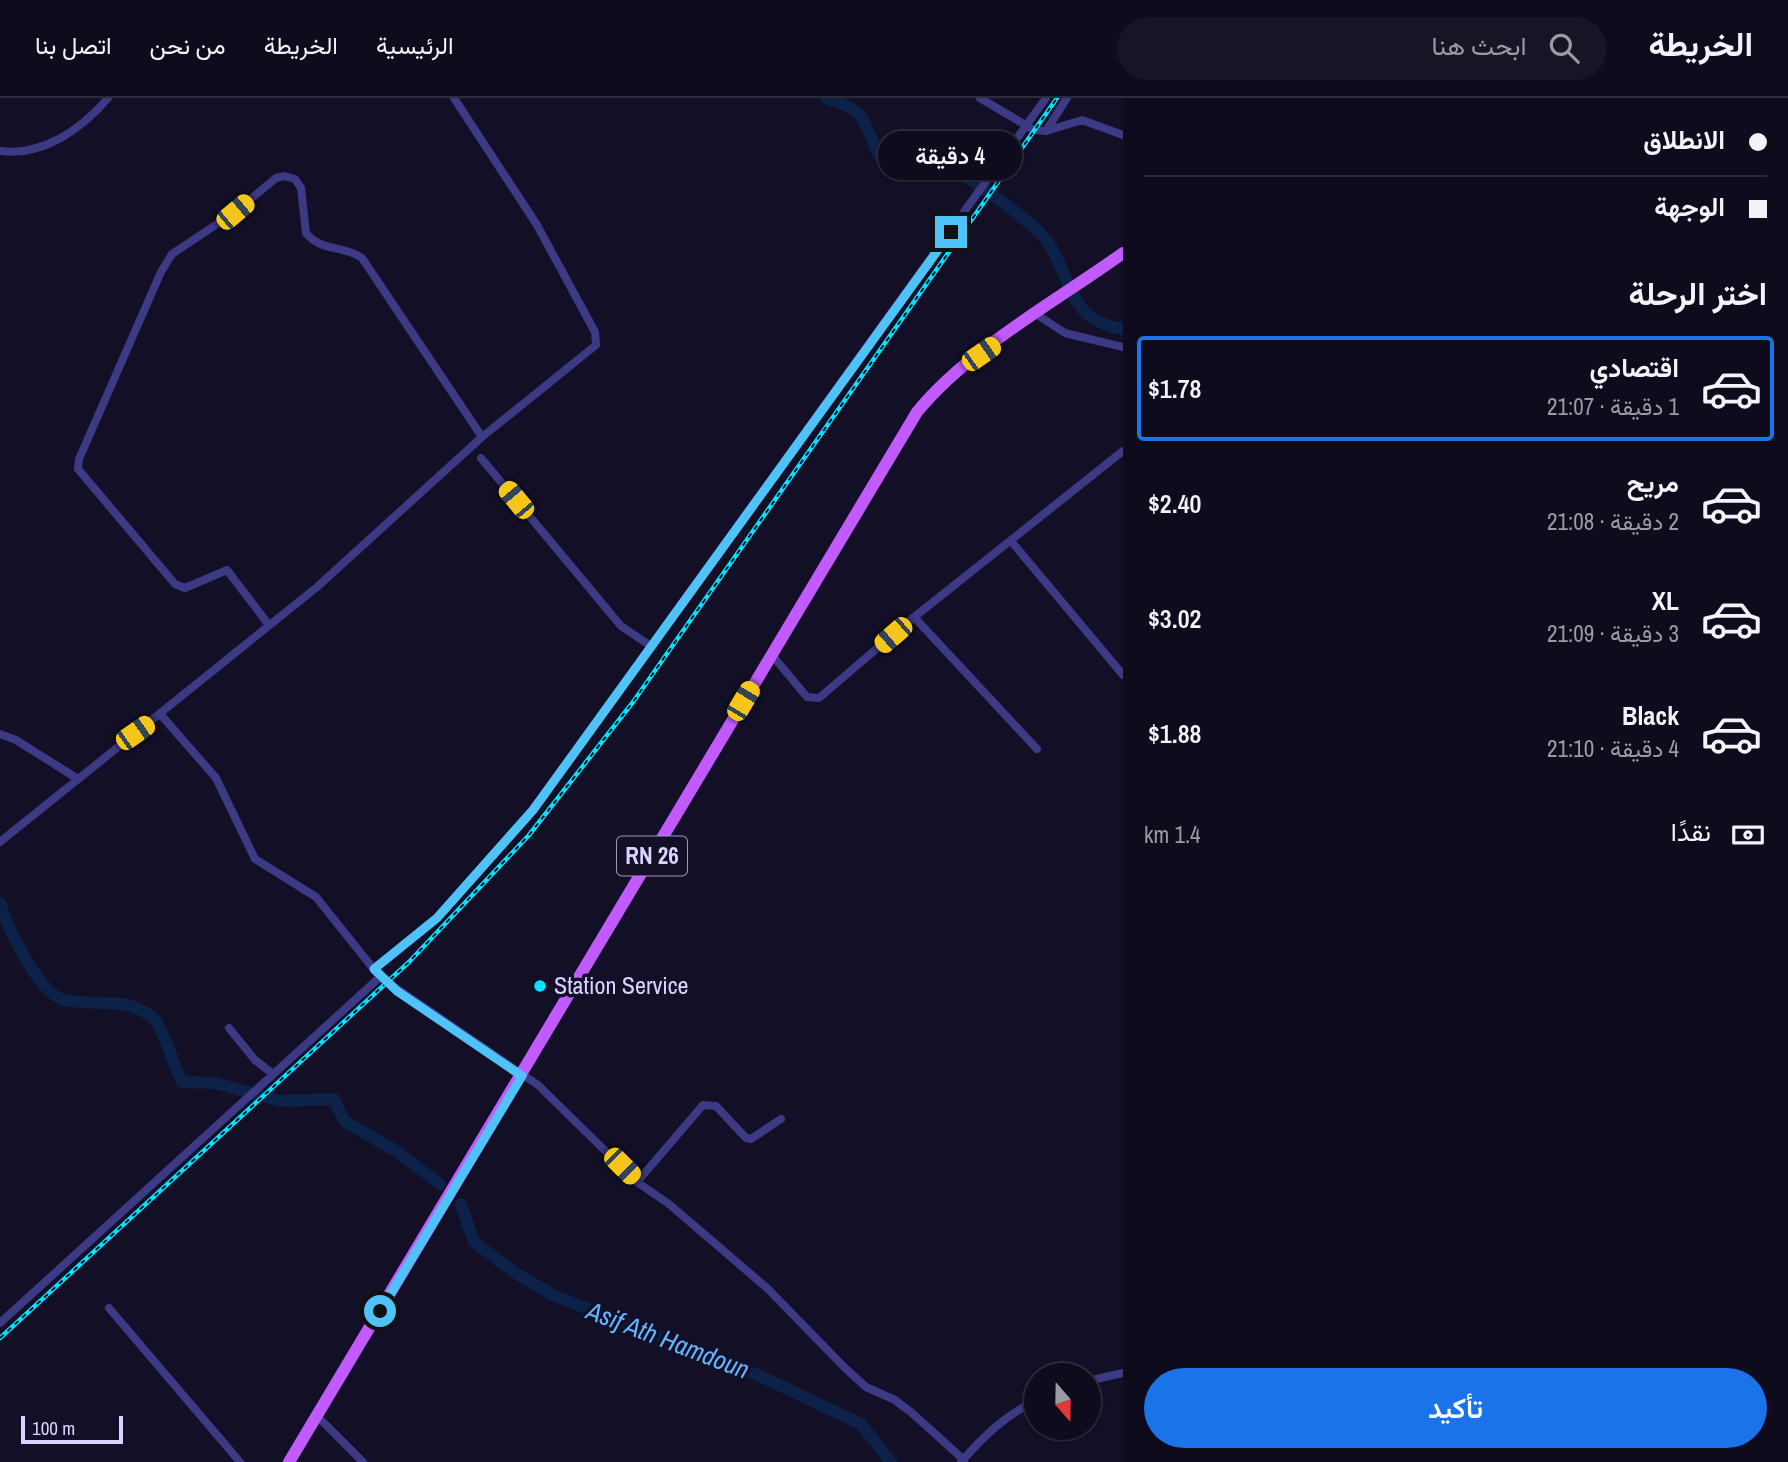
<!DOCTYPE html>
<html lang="ar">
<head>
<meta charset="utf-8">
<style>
  :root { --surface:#0e0b1c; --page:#171425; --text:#f1f3f6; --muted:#9b9ba3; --line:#2e2b3b; --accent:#1a73e8 }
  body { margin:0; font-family:"Archivo Narrow",Vazirmatn,sans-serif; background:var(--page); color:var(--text); direction:rtl; height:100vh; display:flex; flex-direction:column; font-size:26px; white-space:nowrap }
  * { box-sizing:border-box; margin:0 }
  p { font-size:23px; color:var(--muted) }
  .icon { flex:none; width:38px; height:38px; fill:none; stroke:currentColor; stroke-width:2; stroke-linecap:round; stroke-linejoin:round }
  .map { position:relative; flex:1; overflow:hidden; direction:ltr }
  .side { display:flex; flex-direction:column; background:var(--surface); width:665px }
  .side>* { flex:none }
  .top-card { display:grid; align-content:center; height:154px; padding:0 21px; background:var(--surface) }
  .needle { width:46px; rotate:160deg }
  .tools { position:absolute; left:1024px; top:1265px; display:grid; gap:14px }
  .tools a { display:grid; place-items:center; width:77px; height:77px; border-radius:50%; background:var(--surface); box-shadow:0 2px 5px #0004,0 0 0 2px var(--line); font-size:35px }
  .scale { position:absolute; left:21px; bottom:18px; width:102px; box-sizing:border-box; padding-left:7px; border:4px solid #d9d4ff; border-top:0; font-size:19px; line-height:24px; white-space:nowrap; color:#d9d4ff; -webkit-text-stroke:5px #130f26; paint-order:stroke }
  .end { position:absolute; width:32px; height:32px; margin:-16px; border:9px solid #4fc3f7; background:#111; box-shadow:0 0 0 4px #111 }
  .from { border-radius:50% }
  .bubble { position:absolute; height:49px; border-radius:24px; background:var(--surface); box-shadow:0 2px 5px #0004,0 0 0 2px var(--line); font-size:23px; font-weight:600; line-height:49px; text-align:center; direction:rtl }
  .car { position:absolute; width:21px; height:42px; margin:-21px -10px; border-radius:9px; box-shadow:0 0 5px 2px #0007; background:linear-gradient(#f5c518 24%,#345 0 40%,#f5c518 0 76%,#345 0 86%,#f5c518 0) }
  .top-card b { display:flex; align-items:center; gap:24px; height:66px; font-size:26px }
  .top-card b+b { border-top:2px solid var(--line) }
  .top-card i { width:18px; height:18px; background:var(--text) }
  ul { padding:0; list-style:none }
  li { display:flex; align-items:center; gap:21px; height:105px; margin:0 14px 10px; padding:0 7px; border:4px solid transparent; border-radius:7px }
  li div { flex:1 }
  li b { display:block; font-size:26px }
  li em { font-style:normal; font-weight:600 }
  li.selected { border-color:var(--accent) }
  li>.icon { width:63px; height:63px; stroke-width:1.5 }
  h2 { padding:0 21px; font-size:32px; line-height:84px }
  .pay { display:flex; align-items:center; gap:18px; height:77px; padding:0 21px; font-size:26px }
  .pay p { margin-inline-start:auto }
  .primary-button { display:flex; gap:14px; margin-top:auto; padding:14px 21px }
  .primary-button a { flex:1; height:80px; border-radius:42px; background:var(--accent); color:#fff; font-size:28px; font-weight:600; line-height:80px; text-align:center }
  header { display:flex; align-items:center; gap:42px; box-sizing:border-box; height:98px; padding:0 35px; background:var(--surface); border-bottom:2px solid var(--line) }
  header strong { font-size:33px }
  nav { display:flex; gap:38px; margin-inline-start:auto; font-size:24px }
  .search { width:490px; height:63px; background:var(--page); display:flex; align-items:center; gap:18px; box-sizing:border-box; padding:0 24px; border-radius:38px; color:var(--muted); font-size:26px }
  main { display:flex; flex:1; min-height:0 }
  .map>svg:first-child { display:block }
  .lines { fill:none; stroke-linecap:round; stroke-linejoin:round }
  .river { stroke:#0c2248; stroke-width:12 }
  .minor { stroke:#3d3a85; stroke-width:8 }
  .primary { stroke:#c25bff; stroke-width:12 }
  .rail-casing { stroke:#00e5ff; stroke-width:4.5 }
  .rail { stroke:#130f26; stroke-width:2; stroke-dasharray:5; stroke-linecap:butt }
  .route { stroke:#4fc3f7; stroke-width:9 }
  .poi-dot { fill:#00e5ff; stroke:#130f26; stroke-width:2.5 }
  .labels { text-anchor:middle; stroke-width:7; stroke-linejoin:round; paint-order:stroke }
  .shield { fill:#130f26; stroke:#9e99be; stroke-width:2 }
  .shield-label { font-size:23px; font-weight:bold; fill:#d9d4ff }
  .poi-label { font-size:24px; fill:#d9d4ff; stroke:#130f26; text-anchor:start }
  .water-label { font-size:26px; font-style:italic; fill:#62b6ff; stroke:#130f26 }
</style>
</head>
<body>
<header>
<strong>الخريطة</strong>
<div class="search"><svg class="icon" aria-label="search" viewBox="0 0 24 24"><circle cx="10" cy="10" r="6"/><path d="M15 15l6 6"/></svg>ابحث هنا</div>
<nav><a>الرئيسية</a><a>الخريطة</a><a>من نحن</a><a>اتصل بنا</a></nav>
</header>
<main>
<section class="side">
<div class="top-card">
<b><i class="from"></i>الانطلاق</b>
<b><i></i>الوجهة</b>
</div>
<h2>اختر الرحلة</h2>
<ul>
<li class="selected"><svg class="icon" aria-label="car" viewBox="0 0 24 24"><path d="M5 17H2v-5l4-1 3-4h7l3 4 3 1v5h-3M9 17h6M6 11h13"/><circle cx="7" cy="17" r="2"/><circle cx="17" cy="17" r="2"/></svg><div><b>اقتصادي</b><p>1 دقيقة · 21:07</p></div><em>$1.78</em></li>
<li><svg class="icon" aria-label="car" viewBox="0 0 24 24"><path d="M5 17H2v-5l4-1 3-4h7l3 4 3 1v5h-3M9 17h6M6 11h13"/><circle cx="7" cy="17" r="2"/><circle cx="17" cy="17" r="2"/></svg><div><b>مريح</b><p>2 دقيقة · 21:08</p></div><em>$2.40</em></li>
<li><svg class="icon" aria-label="car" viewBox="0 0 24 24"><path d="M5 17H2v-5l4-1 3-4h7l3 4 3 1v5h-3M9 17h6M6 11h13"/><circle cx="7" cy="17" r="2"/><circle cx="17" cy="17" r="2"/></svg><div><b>XL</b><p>3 دقيقة · 21:09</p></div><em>$3.02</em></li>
<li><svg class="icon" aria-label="car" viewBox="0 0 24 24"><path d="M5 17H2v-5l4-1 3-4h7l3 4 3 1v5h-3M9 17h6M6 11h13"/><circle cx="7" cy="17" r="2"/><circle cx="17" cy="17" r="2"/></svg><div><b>Black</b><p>4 دقيقة · 21:10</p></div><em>$1.88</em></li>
</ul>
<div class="pay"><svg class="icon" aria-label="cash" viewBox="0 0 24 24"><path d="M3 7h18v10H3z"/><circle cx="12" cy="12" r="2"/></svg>نقدًا<p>1.4 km</p></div>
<div class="primary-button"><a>تأكيد</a></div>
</section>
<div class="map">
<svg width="1123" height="1364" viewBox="0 0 1123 1364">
  <rect width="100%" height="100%" fill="#130f26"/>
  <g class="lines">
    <path class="river" d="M826,0c10,3 25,9 33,16 13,14 13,41 30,50 16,8 35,-3 52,1 20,4 96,60 107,77 26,40 18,77 75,87
      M0,805c7,24 39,91 64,97 31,7 63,-5 89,18 10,9 21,49 29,64l33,1 65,18 54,-2 10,22 52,30 44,33
      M461,1106l13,38 43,32 38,22 203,79 103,49 30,38"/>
    <path class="minor" d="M980,0l54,32 12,1 36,-11 41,15
      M1046,33l21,-33
      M0,53c42,6 82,-22 108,-53
      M1036,216l29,19 58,14
      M481,360l140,168 31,21
      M1011,443l112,134
      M914,519l123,132
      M269,527l-42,-55 -42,18 -10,-4 -97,-115 1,-10 82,-187 11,-18 63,-42 41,-34 8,-2 11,3 6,9 5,45c15,19 38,12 56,25l120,179
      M771,556l36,43 12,1 89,-76 215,-171
      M161,617l55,63 39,81 61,38 64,80 158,108 99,97 32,22 98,84 78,80 21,19 29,13 17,13 52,47
      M0,636l16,6 62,39
      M0,744l317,-255 165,-150 114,-92 -1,-13 -58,-107 -83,-127
      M374,871l63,-51 96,-108 513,-712
      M229,930l26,32 18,14
      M637,1084l66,-77 13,1 30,32 5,1 30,-20
      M109,1210l131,154
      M0,1225l380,-346
      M1088,1283l35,-8
      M317,1318l46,46
      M961,1364c21,-24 45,-48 75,-61"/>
    <path class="primary" d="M289,1364l628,-1050c53,-64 138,-110 206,-159"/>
    <defs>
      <path id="rail" d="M0,1240l409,-376 120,-127 104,-133 424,-604"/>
    </defs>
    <use href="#rail" class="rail-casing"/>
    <use href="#rail" class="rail"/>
  </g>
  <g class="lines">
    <path class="route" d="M380,1213l142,-235 -125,-85 -23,-22 63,-51 96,-108 418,-578"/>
  </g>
  <circle class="poi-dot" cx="540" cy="888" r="7"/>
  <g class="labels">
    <rect class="shield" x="617" y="738.5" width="70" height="39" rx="5"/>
    <g class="shield-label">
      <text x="652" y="766">RN 26</text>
    </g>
    <g class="poi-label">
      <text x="554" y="896">Station Service</text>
    </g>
    <g class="water-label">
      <text transform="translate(668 1242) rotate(21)" y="9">Asif Ath Hamdoun</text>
    </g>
  </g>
</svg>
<div class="tools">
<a><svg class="needle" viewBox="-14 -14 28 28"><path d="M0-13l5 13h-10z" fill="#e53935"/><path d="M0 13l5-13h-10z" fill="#9b9ba3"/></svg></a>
</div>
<div class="scale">100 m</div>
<i class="end from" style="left:380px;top:1213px"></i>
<i class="end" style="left:951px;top:134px"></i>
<div class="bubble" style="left:878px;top:33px;width:144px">4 دقيقة</div>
<i class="car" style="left:235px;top:114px;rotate:50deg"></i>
<i class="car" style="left:981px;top:256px;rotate:55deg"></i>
<i class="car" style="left:516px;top:402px;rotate:320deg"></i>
<i class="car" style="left:893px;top:537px;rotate:229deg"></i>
<i class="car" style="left:743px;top:603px;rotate:31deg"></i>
<i class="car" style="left:135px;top:635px;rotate:55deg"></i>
<i class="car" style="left:622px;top:1068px;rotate:135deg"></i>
</div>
</main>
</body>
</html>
